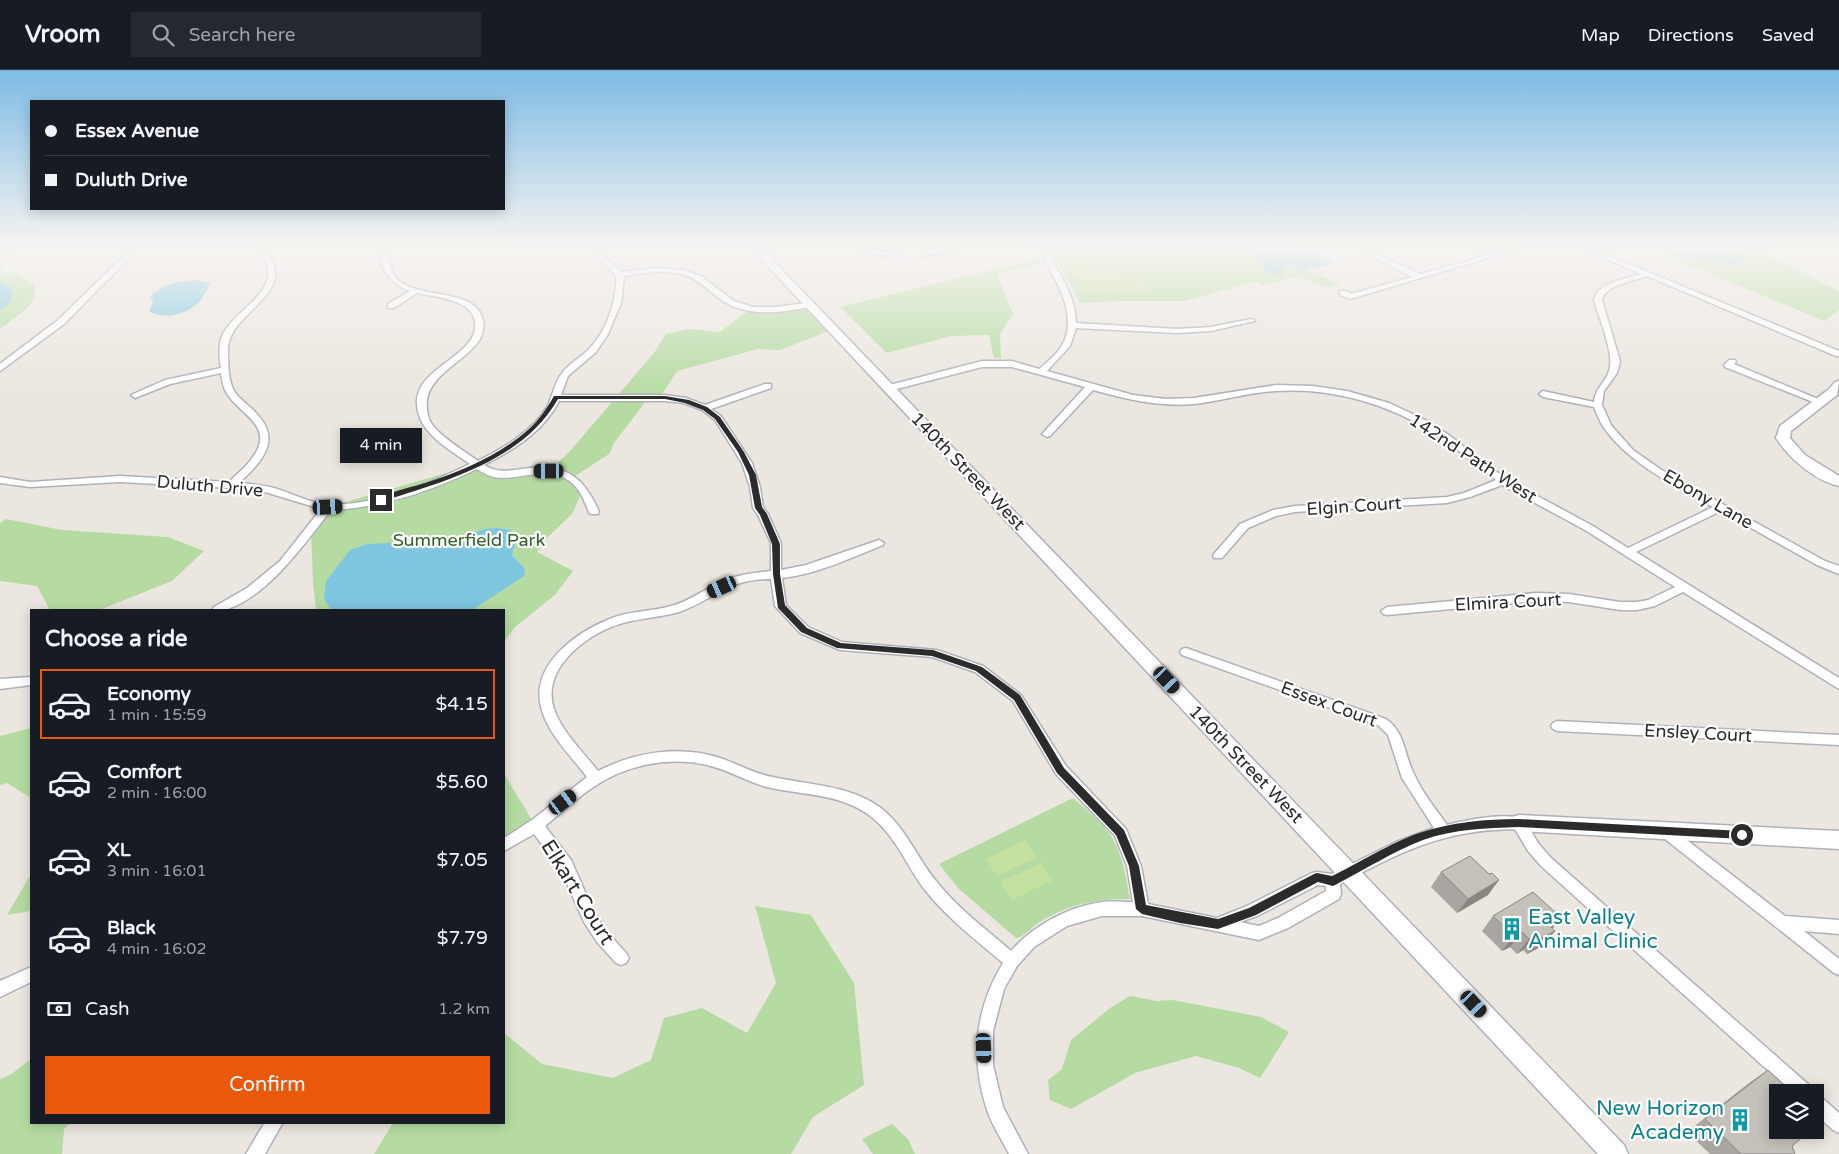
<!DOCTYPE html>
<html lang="en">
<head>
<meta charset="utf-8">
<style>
  :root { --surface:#171b24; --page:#242831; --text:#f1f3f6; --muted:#9ea1a6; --line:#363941; --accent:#ea580c }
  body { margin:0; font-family:"Varela Round",sans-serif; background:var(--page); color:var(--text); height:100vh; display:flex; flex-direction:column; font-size:19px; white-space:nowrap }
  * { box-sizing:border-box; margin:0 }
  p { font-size:16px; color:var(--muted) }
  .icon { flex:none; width:28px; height:28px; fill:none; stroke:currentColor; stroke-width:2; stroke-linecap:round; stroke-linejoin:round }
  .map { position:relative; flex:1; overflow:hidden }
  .side { position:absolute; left:30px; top:539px; width:475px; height:515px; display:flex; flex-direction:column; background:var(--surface); border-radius:0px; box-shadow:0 2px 12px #0003 }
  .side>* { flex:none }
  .guide { position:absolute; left:30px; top:30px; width:475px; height:110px; border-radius:0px; box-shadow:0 2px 12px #0003; display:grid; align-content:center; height:110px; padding:0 15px; background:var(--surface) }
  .tools { position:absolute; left:1769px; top:1014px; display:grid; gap:10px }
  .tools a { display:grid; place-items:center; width:55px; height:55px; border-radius:0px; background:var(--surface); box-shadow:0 2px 12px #0003; font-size:25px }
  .end { position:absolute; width:22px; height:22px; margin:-11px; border:6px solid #2b2b2b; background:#fff; box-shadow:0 0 0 2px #fff }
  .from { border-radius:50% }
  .bubble { position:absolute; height:35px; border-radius:0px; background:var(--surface); box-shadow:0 2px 12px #0003; font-size:16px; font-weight:600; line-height:35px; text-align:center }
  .car { position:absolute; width:15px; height:30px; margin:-15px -8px; border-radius:6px; box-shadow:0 0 4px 1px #0007; background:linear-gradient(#222 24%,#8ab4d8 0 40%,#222 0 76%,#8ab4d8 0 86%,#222 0) }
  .guide b { display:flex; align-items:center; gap:18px; height:48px; font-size:19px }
  .guide b+b { border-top:1px solid var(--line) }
  .guide i { width:12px; height:12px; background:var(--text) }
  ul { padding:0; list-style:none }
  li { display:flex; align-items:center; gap:15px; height:70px; margin:0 10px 8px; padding:0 5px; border:2px solid transparent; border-radius:0px }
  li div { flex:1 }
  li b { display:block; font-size:19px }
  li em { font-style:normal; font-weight:600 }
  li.selected { border-color:var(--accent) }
  li>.icon { width:45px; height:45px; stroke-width:1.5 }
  h2 { padding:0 15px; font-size:22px; line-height:60px }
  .pay { display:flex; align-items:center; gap:12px; height:55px; padding:0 15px; font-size:19px }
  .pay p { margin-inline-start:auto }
  .primary-button { display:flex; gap:10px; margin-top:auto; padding:10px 15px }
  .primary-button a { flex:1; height:58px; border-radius:0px; background:var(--accent); color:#fff; font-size:20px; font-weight:600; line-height:58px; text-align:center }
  header { display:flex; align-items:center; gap:30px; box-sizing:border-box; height:70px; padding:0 25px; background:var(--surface); border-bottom:1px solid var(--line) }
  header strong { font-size:24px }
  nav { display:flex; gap:28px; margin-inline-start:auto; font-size:18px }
  .search { width:350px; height:45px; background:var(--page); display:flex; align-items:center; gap:12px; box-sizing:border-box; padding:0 18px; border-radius:0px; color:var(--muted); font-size:19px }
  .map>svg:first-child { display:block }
  .green { fill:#b5dba2 }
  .pitch { fill:#c5e19f }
  .water { fill:#7fc6e0 }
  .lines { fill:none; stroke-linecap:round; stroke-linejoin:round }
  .street-casing { stroke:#afb1ba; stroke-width:3 }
  .secondary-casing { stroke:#afb1ba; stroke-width:3 }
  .street { fill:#fff; fill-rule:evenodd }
  .secondary { fill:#fff; fill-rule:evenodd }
  .wall { fill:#a9a5a0 }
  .shaded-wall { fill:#898682 }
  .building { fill:#c4c0ba; stroke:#898682 }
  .route { fill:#2b2b2b }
  .labels { text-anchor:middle; stroke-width:4.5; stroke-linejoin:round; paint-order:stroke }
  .street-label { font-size:18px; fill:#2b2b2b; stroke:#fff }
  .park-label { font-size:18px; fill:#306023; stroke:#fff }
  .near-street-label { font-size:21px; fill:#2b2b2b; stroke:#fff }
  .near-culture-label { font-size:21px; fill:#0d838f; stroke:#fff; text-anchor:start }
</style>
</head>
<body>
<header>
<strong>Vroom</strong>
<div class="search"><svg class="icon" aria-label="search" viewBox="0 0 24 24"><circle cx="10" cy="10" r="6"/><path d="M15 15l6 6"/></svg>Search here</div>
<nav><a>Map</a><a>Directions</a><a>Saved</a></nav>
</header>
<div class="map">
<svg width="1839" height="1084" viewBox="0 0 1839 1084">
  <rect width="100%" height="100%" fill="#ebe6df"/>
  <path class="green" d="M1049,175h203l89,40 -14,2 -30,-11 -34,9 -8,-4 -69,20h-69l-37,2z
    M1640,175h124l-1,8 76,38v19l-14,11z
    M0,188l3,6 -3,8 18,2 17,11v13l-10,12 -25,19z
    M1038,189l2,4 -43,11 16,40 -13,20 1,24h-7l-5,-23 -38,1 -64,17 -47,-46z
    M810,234l24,25 -54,21 -22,-1 -81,22 -17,26h-11l-35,46 -5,11 -37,24 12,10 -12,26 -23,22 -12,16 36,19 -18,24 -40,32 -11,15v-32h-188l-3,-27 -2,-54 17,-22 150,-43 13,10 58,-3 22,-21 83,-97 12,-19 22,-5 32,3 30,-23 49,-3z
    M6,449l56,11 106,7 36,14 -32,30 -73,29h-49l-13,-24 -37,-5v-58z
    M31,658v70l-24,-15 -7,2v-49z
    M504,704l31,51 -31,20z
    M1073,728c44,37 47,45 57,101 -33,-1 -64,6 -92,24 -7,5 -14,14 -22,15l-58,-50 -19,-24z
    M31,804v37l-24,4z
    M755,836l56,9 43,68 10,102 -51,32 -22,37h-417l19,-31 111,-1v-89l38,31 71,14 38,-18 13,-42 38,-10 45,25 29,-50z
    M1130,926l27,5 16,-1 88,17 28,15 -29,46 -21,-10 -43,-12 -61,17 -64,36 -21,-9 -2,-20 14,-11 9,-29 39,-32z
    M31,989v63l39,1 -6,6 -2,25h-62v-75l10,-4z
    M892,1054l16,15 7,15h-42l-11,-15z"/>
  <path class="pitch" d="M1067,193c32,1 60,6 85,28l-63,3 -4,-1z
    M1025,770l12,17 -40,19 -11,-17z
    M1041,793l12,17 -41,20 -11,-18z"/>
  <path class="water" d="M1241,175h56l15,5 21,14 -27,6 -19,-5 -7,3 4,2 -1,5 -15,-1 -7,-12z
    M1652,175h91l-4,7 7,6 -5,9c-5,-1 -10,-3 -16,-4 -23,-2 -53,-4 -73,-18z
    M195,210l15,3 -1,4c-5,6 -6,12 -11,16 -12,12 -35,17 -49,8l4,-9 -3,-5c13,-14 27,-15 45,-17z
    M0,212c19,5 14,20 0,28z
    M497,458l14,2 6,6 -5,19 13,14 -1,7 -52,34h-141l-7,-11 2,-18 24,-31 17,-6 86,-4 32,-11z"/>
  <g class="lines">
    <defs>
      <path id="street" d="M133,175h6l-4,7 -71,72 -64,47v-7l58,-44 72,-70z
        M253,175h6c5,5 12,11 14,18 14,35 -45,52 -45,87 0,12 0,30 6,41 5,8 16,15 22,22 27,28 5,49 -17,70 13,1 25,2 38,6 14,4 28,12 43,14 46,7 109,-19 150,-39 -17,-12 -42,-26 -50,-46 -20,-50 60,-58 55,-96 -3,-23 -40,-25 -58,-29l-23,15h-6v-4l22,-13c-20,-7 -32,-23 -29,-44l5,1c3,9 4,21 9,29 18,23 78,10 87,40 12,36 -50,48 -55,83 -1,10 1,21 8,28 12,13 29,23 43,33 25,-13 54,-29 69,-54 6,-11 7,-25 16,-35 7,-9 18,-15 26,-23 18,-18 28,-49 27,-74l-31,-30h7l30,27 33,-4 28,2 18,6 33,25 19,6h23l37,-5v4c-31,7 -66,12 -93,-7 -12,-9 -21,-19 -35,-24 -20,-6 -41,-2 -61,1l-3,27 -13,31 -12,18 -28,24 -7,19h104l21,3 19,7 60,-21h6v4l-60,21 10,7 31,47 8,24 3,20 5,7 13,29v27l25,-5 73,-25 5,3 -1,2c-32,13 -66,29 -101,33l4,27 22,22 34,15 95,8 46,16 38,29 45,71 60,63 15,37 7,38 69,14 30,-12 65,-33 5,-1 15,2 64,-32 38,-14 -32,-50 -14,-43 -10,-10 -196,-70 -2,-3 2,-3 4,-1 200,71c20,14 18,37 29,57 8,18 21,33 32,49 19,-5 58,-13 77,-6l14,24 13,15 259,228 2,6h-20l-251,-226 -13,-15 -13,-22c-73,1 -112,22 -175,55l1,10 -2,5 -51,29 -29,12 -117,-24h-40l-35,10 -33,21 -17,19 -13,23 -11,42v34l10,42 25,47h-19c-7,-14 -17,-29 -22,-44 -17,-52 -12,-101 16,-147 -27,-23 -56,-45 -78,-73 -19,-25 -30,-56 -56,-75 -29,-21 -64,-20 -98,-27 -22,-5 -42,-18 -64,-23 -38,-9 -83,0 -115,23 -17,11 -32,26 -47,38l26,34 23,52 13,20 19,21 3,5 -3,5 -5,2 -5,-2 -19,-21 -13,-20 -24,-54 -26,-34 -30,17v-13l28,-18 55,-43c-16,-21 -40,-44 -46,-70 -11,-45 41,-79 77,-91 17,-5 35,-5 53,-10 17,-4 32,-16 48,-23 16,-8 33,-10 52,-12v-28l-13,-28 -5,-7 -3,-21 -8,-24 -27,-43 -13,-10 -18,-7 -19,-2h-106c-15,30 -45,49 -75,64 13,8 23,6 38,4 41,-6 61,5 77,43l-1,2h-8c-5,-10 -8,-22 -17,-30 -23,-22 -53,-2 -79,-7 -6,-1 -12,-5 -17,-8 -46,22 -95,39 -146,41 -27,34 -61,84 -103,99 -5,2 -11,1 -16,1l2,-3 33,-19 33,-27 41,-52 -56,-17 -34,-4 -111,-6 -90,5 -30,-4v-6l30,5 90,-6 109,6c8,-8 18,-16 24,-25 23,-32 -15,-43 -27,-65 -3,-5 -4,-12 -5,-19l-51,11 -35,14 -4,-3 34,-15 56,-12c-2,-11 -3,-24 2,-34 12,-24 53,-40 44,-70 -3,-8 -10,-13 -14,-19zM771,509l4,27 25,27 40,17 92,7 43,15 38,29 43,73 59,62 12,30 6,36c-10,0 -21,-1 -31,0 -34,5 -68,23 -91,49 -25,-22 -54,-43 -75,-70 -20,-24 -31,-56 -58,-75 -31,-21 -69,-21 -105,-29 -19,-3 -35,-13 -53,-19 -40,-13 -85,-6 -122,13 -15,-19 -36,-39 -44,-62 -14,-41 35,-77 69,-86 19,-5 38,-6 56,-11 21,-7 38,-21 58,-28 11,-4 23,-5 34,-5zM1318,815l8,1v5l-48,27 -19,8 -19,-4 17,-6z
        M847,175c11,-1 22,5 34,6 18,2 36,1 54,-2 12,-2 23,-5 34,-4 -21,14 -101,16 -122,0z
        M1037,175h6c13,23 33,50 33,78l101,6 34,-2 40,-8 4,2 -44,10 -34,2 -101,-5 -6,18 -23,25 86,24 33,4 28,-1 82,-13 37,1 34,5 42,12 36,17 21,13 60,46 87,47 35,22 85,-41c-39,-22 -82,-42 -109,-79 -4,-6 -7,-14 -10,-21l-51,-10 -4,-3 4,-3 51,11c2,-16 11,-18 15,-31 6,-16 -10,-53 -15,-71 4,-18 32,-21 47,-26l-65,-28 -1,-1h8l256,106v5h-3l-189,-80c-13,5 -42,9 -45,24l18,61 -3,12 -13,18 -2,14 9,20 22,25 30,21 162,90 14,5v8l-22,-9 -96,-54 -85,41 203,126v11l-156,-97 -28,14 -18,4h-17l-51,-8 -33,-1 -149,14 -4,-1 -2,-3 6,-4 149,-14 33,1 51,8h17l11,-2 27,-13 -90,-57 -83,-45 -32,12 -23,6 -152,9 -19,4 -28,12 -26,30h-8l-1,-2 1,-2 26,-30 33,-14 22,-4 152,-9 17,-4 32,-13c-19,-14 -37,-30 -57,-44 -47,-31 -106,-49 -163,-45 -27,1 -55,10 -82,13 -36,3 -68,-5 -101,-14l-43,46 -3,1 -5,-3 2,-2 41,-45 -73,-20h-30l-93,24 -3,-1v-4l96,-25h30l27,8c8,-7 17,-14 22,-22 21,-33 -10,-73 -24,-102z
        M1352,175h7l61,29 65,-18 -21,-11h8l20,9 31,-9h9l-182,54 -10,-4v-4h6l5,3 61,-17z
        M1729,290h6l1,2 -2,2 91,38 -4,3 -3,-1 -93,-37 -1,-2z
        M31,607v8l-31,4v-10z
        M1557,651l282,14v10l-282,-14 -4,-2 -2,-3 2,-3z
        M1665,755l5,2 115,89 54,4v14l-35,-3 35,28v16l-5,-2 -174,-138 -2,-4 2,-4z
        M31,897v15l-31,15v-16z
        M1815,1024l6,3 18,16v20l-6,-3 -18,-16z
        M265,1052h18l-18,32h-19z"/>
      <path id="secondary" d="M9,175h15l-1,2 -23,6v-6z
        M748,175h10l866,900 4,9h-30z
        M1839,311l-2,14 -46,36 -1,7 15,17 34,21v10c-25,-6 -49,-27 -63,-48l4,-12 49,-37 6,-7z
        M1519,745l320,16v18l-320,-18 -7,-2 -3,-6 3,-6z"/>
    </defs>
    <use href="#street" class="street-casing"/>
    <use href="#secondary" class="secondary-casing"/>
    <use href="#street" class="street"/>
    <use href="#secondary" class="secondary"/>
  </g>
  <path class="wall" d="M1441,802l47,23 -31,18 -26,-26z
    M1493,846l63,8 -4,5 3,2 -13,15 -15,8 -4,-4 -6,4 -7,-7 -8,4 -20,-20z
    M1768,1000l27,84h-85l-23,-22 62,-49z"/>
  <path class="shaded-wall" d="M1499,810l-11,15 -31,18 11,-14z
    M1556,854l-11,13 10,-6 -13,15 -15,8 24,-27z
    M1522,862l-12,15 -8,4 12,-15z
    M1536,866l-13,14 -6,4 12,-15z"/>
  <path class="building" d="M1470,786l19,18 3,-1 7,7 -31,19 -27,-27z
    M1533,822l23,21 -8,4 8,7 -5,3 4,4 -15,8 -4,-3 -7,3 -7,-7 -8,4 -21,-20z
    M1768,1000l24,22h-14v38h33l-19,16 3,8h-54l-36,-35z
    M1815,1044l8,7 -8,6z"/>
  <linearGradient id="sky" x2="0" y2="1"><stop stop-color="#7ebbe5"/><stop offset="0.54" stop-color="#f6f4f1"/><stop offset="1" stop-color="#f6f4f1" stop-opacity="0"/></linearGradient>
  <rect width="1839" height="326" fill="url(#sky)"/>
  <path class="route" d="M554,326h111l24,4 18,7 13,10 24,35 12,23 6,32 5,7 13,30v30l5,31 22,23 34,15 92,7 49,17 38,28 44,73 60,62 15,36 7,39 72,14 31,-11 65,-34 3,-1 15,3c27,-13 60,-34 87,-43 33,-11 66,-14 100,-14l223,12 5,4 -5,4 -223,-12c-32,1 -65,2 -96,13 -29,11 -59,30 -86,44l-4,2 -15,-4 -62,33 -38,14 -38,-6 -38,-9 -6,-5 -7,-43 -13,-31 -59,-62 -43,-73 -38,-29 -44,-15 -95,-8 -36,-16 -23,-24 -5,-34 -1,-30 -12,-29 -5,-7 -6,-33 -11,-23 -23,-33 -12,-9 -18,-7 -20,-4h-107c-36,62 -110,81 -174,102l-6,-1c11,-9 36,-13 50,-18 35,-11 73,-28 101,-53 10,-9 18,-21 25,-33z"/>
  <defs>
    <symbol id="building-bare" viewBox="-9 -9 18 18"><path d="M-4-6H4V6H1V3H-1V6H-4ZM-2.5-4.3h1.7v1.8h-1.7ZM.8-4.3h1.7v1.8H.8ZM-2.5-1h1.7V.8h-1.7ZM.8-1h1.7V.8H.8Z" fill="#0f9aa8" stroke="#fff" stroke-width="2.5" paint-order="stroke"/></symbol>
  </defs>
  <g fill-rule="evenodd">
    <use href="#building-bare" x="1496" y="843" width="32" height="32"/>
    <use href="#building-bare" x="1724" y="1034" width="32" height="32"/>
  </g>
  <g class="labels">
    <g class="street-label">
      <text transform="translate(1473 388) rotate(33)" y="6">142nd Path West</text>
      <text transform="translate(968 401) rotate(46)" y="6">140th Street West</text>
      <text transform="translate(210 416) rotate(5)" y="6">Duluth Drive</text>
      <text transform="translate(1708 429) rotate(30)" y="6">Ebony Lane</text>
      <text transform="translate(1354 436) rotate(-4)" y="6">Elgin Court</text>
      <text transform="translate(1508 532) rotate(-3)" y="6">Elmira Court</text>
      <text transform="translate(1329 634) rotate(20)" y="6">Essex Court</text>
      <text transform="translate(1698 663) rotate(3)" y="6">Ensley Court</text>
      <text transform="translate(1246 694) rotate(46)" y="6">140th Street West</text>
    </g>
    <g class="park-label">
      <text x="469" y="476">Summerfield Park</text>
    </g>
    <g class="near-street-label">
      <text transform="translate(578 822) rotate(58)" y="7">Elkart Court</text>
    </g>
    <g class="near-culture-label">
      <text x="1528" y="854">East Valley<tspan x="1528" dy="24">Animal Clinic</tspan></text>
      <text x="1724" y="1045" text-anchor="end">New Horizon<tspan x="1724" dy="24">Academy</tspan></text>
    </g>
  </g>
</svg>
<div class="tools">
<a><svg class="icon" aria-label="layers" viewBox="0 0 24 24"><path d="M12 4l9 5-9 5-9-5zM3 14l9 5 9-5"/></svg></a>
</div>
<i class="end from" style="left:1742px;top:765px"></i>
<i class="end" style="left:381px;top:430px"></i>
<div class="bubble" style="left:340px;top:358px;width:82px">4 min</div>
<i class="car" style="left:549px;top:401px;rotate:270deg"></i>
<i class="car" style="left:328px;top:437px;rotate:87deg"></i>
<i class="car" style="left:722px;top:517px;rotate:246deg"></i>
<i class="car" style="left:1167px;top:610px;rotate:137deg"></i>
<i class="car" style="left:563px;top:732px;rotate:53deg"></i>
<i class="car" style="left:1474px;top:934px;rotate:137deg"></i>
<i class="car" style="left:984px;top:978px;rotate:177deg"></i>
<div class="guide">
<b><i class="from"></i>Essex Avenue</b>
<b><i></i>Duluth Drive</b>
</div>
<section class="side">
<h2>Choose a ride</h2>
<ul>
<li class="selected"><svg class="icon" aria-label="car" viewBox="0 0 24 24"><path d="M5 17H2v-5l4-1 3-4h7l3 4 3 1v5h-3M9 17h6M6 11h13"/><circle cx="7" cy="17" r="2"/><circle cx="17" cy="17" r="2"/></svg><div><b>Economy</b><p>1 min · 15:59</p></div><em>$4.15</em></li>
<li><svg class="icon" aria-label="car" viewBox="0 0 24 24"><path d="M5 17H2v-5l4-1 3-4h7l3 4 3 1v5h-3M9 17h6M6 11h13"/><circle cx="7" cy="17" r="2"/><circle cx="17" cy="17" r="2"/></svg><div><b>Comfort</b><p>2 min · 16:00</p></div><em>$5.60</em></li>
<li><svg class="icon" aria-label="car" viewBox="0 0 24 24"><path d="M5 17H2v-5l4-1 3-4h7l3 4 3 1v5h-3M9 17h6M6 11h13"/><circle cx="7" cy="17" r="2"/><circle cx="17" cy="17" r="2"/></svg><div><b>XL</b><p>3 min · 16:01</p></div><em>$7.05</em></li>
<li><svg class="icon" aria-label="car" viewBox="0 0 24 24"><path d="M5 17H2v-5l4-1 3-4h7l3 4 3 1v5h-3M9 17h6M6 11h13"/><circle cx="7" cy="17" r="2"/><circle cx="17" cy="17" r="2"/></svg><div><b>Black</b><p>4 min · 16:02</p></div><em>$7.79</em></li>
</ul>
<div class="pay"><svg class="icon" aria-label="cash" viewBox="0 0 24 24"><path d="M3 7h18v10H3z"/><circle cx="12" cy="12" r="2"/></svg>Cash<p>1.2 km</p></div>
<div class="primary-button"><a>Confirm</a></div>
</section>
</div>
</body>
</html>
